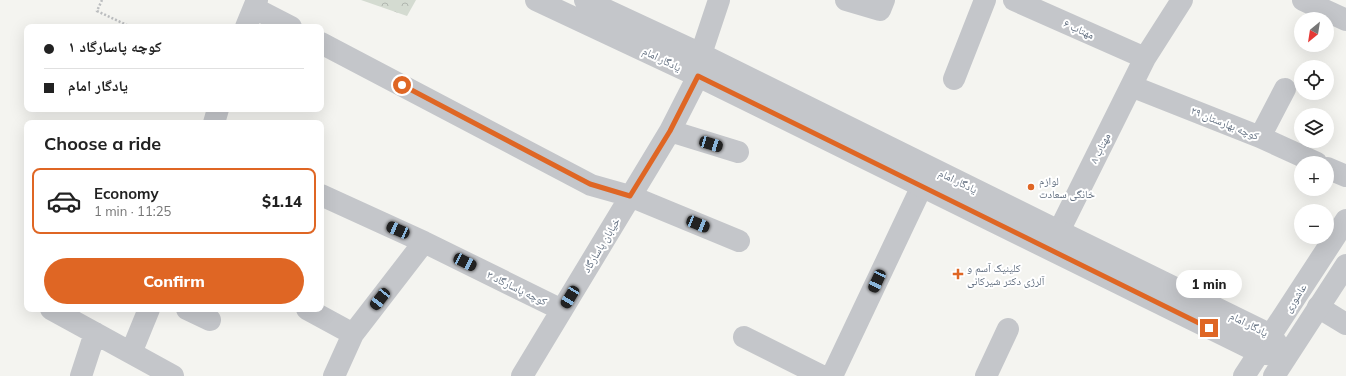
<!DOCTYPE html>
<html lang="en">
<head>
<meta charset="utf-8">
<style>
  :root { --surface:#fff; --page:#f6f6f6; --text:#222; --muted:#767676; --line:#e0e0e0; --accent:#df6624 }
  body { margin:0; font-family:Mulish,"Noto Naskh Arabic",sans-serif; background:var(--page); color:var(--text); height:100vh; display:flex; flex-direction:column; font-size:15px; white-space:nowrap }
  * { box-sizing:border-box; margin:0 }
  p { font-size:13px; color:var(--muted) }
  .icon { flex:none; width:22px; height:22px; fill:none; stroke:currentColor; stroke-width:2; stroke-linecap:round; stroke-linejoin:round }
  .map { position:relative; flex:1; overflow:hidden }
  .details { position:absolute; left:24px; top:120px; width:300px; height:192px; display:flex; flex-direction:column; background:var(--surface); border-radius:8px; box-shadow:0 4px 16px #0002 }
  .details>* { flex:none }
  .banner { position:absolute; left:24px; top:24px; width:300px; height:88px; border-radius:8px; box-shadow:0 4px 16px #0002; display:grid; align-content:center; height:88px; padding:0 20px; background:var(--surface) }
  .needle { width:26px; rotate:210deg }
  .tools { position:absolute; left:1294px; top:12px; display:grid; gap:8px }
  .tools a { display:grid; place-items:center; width:40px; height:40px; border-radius:50%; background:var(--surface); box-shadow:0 4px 16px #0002; font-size:20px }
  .end { position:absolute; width:18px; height:18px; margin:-9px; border:5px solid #df6624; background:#fff; box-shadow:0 0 0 2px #fff }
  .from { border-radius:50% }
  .bubble { position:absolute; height:28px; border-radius:14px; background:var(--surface); box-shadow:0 4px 16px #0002; font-size:13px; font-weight:800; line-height:28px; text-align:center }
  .car { position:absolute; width:12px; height:24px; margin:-12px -6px; border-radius:5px; box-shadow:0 0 3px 1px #0007; background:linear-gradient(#222 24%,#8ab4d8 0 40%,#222 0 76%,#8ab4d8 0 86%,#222 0) }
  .banner b { display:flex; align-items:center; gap:14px; height:38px; font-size:15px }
  .banner b+b { border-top:1px solid var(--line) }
  .banner i { width:10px; height:10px; background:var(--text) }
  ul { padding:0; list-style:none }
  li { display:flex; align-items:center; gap:12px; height:66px; margin:0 8px 6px; padding:0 12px; border:2px solid transparent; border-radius:8px }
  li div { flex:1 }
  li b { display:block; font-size:15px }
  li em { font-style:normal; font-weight:800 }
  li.current { border-color:var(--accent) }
  li>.icon { width:36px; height:36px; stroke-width:1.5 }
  h2 { padding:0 20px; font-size:18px; line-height:48px }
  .primary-button { display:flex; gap:8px; margin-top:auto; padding:8px 20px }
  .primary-button a { flex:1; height:46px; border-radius:24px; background:var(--accent); color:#fff; font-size:16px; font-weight:800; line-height:46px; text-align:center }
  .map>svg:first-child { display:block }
  .park { fill:url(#park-crowns) }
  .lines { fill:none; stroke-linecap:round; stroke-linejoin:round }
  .path { stroke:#bbbdbf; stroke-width:2.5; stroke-dasharray:2 2; stroke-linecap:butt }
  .minor { stroke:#c4c6ca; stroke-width:22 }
  .tertiary { stroke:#c4c6ca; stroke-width:22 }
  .route { stroke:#df6624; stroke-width:5 }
  .poi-dot { fill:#df6624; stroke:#fff; stroke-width:1.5 }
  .labels { text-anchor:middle; stroke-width:4; stroke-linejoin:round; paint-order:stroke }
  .street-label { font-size:11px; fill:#637081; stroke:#fff }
  .poi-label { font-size:11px; fill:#637081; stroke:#fff; text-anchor:start }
</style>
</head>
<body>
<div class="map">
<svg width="1346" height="376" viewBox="0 0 1346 376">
  <defs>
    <pattern id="park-crowns" width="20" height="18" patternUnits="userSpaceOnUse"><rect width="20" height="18" fill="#d4dbd1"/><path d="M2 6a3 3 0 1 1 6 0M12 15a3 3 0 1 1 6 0" fill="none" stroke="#b0b6af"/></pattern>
  </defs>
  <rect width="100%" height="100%" fill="#f4f4f0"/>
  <path class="park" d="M361,0h55l-9,16z"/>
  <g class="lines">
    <path class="path" d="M102,0l-5,11 34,16"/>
    <path class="minor" d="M846,0l34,10 4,-10
      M1014,0l131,58
      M1303,0l43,20
      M254,8l37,19
      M246,27l11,-27
      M321,43l270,142 39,11 109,45
      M954,79l31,-79
      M1131,86l129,51 57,26
      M214,123l4,-14
      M670,131l68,21
      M1260,137l25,-48
      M1327,168l19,8
      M321,195l103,47
      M1059,231l86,-173 37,-58
      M1318,307l28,17
      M51,309l122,67
      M187,309l23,11
      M307,309l46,25
      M744,337l78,39
      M131,353l18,-44
      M81,376l14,-43
      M334,376l19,-42 71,-92 138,68
      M522,376l148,-245 28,-55
      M832,376l90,-190
      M986,376l22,-47"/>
    <path class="tertiary" d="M536,0l162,76 562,277 26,4
      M585,0l116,54 358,177 212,104 15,22
      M701,54l18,-54
      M1244,376l102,-156
      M1274,376l72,-111"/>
  </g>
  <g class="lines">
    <path class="route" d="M402,85l188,99 40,12 40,-65 28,-55 511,252"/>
  </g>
  <g class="poi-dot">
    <circle cx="1031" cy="187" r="4"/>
    <path d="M956 268h4v4h4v4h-4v4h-4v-4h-4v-4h4z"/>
  </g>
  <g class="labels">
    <g class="street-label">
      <text transform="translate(1079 29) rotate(24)" y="4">مهتاب ۶</text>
      <text transform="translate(662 59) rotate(26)" y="4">یادگار امام</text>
      <text transform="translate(1225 123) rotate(22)" y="4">کوچه بهارستان ۲۹</text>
      <text transform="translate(1100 148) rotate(-63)" y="4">مهتاب ۸</text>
      <text transform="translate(958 181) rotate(26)" y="4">یادگار امام</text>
      <text transform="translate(601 245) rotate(-59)" y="4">خیابان پاسارگاد</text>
      <text transform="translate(517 288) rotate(26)" y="4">کوچه پاسارگاد ۳</text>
      <text transform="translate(1295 298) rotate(-57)" y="4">عاشوری</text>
      <text transform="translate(1249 324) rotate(27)" y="4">یادگار امام</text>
    </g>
    <g class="poi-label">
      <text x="1039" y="185">لوازم<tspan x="1039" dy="13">خانگی سعادت</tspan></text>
      <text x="967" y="272">کلینیک آسم و<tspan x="967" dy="13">آلرژی دکتر شیرکانی</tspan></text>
    </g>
  </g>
</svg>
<div class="tools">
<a><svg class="needle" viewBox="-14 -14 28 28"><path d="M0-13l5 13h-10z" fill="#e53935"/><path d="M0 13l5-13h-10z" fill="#767676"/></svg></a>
<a><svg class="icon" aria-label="locate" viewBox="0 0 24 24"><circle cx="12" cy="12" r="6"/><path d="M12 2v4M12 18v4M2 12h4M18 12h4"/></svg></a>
<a><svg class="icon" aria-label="layers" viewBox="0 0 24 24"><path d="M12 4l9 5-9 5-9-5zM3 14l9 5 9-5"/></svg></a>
<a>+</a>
<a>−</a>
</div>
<i class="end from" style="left:402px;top:85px"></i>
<i class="end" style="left:1209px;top:328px"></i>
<div class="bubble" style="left:1176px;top:270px;width:66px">1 min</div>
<i class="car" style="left:711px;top:144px;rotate:107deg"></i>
<i class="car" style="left:698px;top:224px;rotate:112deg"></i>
<i class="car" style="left:398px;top:230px;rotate:294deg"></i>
<i class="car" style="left:465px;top:262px;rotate:116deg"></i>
<i class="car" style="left:877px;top:281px;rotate:205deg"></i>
<i class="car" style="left:570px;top:297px;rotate:211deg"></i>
<i class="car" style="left:380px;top:299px;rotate:218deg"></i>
<div class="banner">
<b><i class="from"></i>کوچه پاسارگاد ۱</b>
<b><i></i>یادگار امام</b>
</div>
<section class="details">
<h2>Choose a ride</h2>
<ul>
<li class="current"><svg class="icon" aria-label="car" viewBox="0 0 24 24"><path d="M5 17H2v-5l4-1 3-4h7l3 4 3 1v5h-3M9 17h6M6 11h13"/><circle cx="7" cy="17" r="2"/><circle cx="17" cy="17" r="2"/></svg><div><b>Economy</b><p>1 min · 11:25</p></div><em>$1.14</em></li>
</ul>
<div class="primary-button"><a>Confirm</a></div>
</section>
</div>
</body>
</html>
